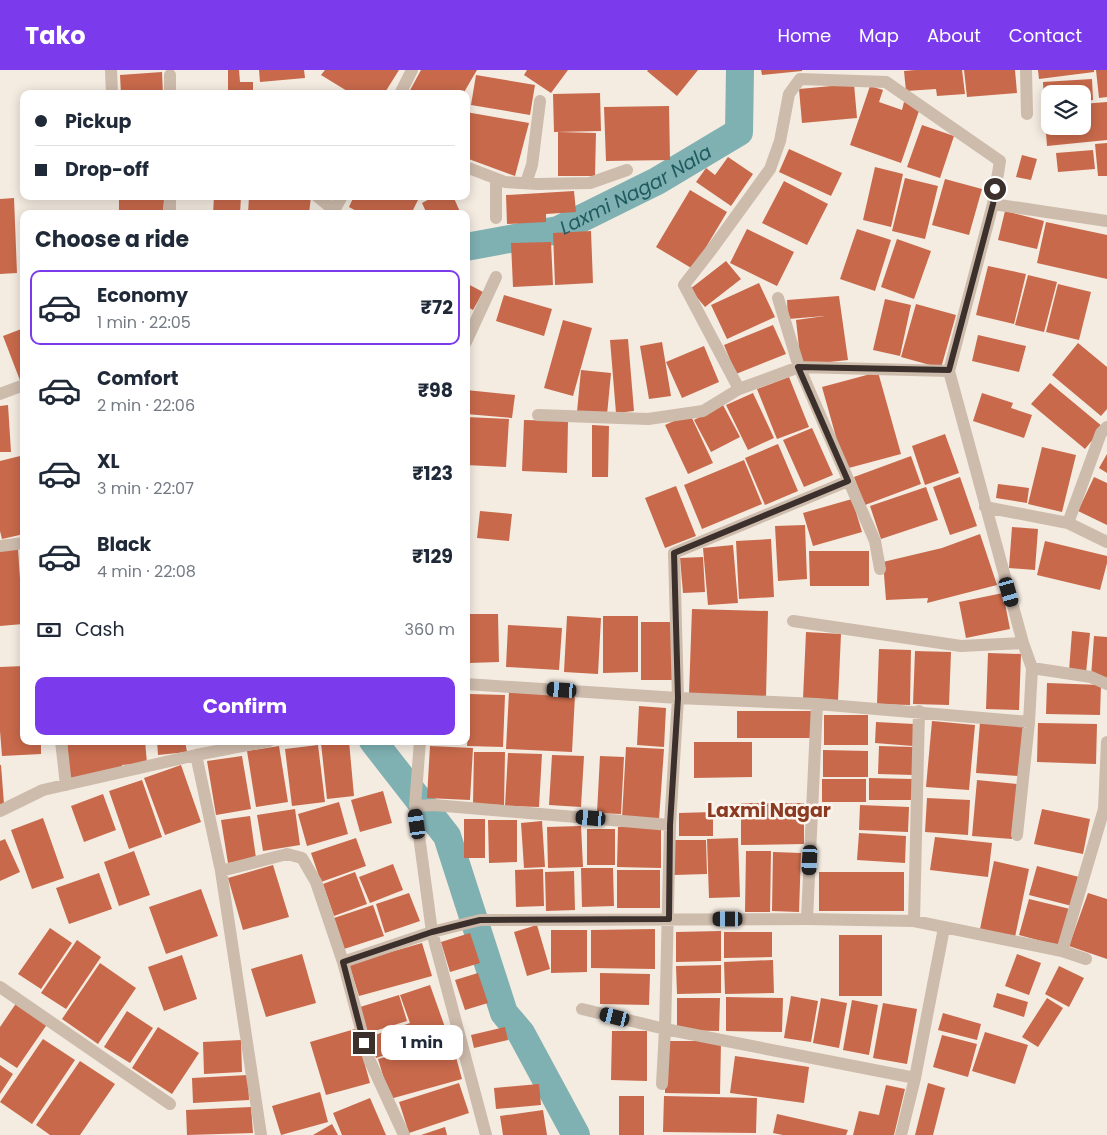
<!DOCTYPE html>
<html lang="en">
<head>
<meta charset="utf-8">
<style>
  :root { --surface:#fff; --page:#f2f2f3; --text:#1f2937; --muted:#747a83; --line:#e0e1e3; --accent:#7c3aed }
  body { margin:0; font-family:Poppins,sans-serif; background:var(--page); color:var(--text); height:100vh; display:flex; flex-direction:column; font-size:19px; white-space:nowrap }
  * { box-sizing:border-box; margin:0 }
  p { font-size:16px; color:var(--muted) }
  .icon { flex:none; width:28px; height:28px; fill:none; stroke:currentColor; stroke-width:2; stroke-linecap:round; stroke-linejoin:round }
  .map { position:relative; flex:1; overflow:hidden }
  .side { position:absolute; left:20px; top:140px; width:450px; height:535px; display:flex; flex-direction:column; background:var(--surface); border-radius:10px; box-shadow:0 2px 12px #0003 }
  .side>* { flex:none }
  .guide { position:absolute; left:20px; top:20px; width:450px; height:110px; border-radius:10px; box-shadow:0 2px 12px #0003; display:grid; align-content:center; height:110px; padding:0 15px; background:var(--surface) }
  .fabs { position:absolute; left:1041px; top:15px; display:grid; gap:10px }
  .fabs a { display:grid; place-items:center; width:50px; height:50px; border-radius:10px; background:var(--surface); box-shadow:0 2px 12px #0003; font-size:25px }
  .end { position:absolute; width:22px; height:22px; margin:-11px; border:6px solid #3b302b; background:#fff; box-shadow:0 0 0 2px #fff }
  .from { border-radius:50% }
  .bubble { position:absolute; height:35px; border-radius:10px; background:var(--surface); box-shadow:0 2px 12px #0003; font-size:16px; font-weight:700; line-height:35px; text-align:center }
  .car { position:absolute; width:15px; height:30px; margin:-15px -8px; border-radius:6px; box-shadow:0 0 4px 1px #0007; background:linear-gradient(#222 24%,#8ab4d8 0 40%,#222 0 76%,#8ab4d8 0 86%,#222 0) }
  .guide b { display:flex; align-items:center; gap:18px; height:48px; font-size:19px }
  .guide b+b { border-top:1px solid var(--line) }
  .guide i { width:12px; height:12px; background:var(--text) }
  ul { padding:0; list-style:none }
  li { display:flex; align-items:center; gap:15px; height:75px; margin:0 10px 8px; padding:0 5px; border:2px solid transparent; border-radius:10px }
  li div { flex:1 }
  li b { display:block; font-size:19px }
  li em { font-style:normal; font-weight:700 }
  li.on { border-color:var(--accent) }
  li>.icon { width:45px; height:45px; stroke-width:1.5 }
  h2 { padding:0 15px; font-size:22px; line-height:60px }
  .pay { display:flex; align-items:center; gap:12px; height:55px; padding:0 15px; font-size:19px }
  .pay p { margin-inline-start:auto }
  .cta { display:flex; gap:10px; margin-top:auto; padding:10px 15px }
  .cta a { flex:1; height:58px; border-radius:10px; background:var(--accent); color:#fff; font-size:20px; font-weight:700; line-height:58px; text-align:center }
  header { display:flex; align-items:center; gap:30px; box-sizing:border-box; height:70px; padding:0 25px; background:var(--accent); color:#fff }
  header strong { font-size:24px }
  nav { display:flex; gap:28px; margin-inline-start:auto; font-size:18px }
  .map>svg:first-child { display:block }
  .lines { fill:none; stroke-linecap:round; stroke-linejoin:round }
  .canal { stroke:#7fb0b2; stroke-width:28 }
  .building { fill:#c8694b }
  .minor { stroke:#cdbbac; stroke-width:12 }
  .route { stroke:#3b302b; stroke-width:6 }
  .labels { text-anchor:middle; stroke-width:5; stroke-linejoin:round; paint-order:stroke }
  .water-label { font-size:19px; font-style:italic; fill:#1f5a5e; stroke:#fbf5ee }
  .neighbourhood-label { font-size:19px; font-weight:bold; fill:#8c3b22; stroke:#fbf5ee }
</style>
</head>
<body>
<header>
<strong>Tako</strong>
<nav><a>Home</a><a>Map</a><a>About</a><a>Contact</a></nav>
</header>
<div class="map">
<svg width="1107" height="1065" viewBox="0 0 1107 1065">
  <rect width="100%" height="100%" fill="#f4ebe1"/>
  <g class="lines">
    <g class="canal">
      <path id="s1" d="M466,177l92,-17 99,-49 82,-49 1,-62"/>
      <path d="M373,671l74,95 57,177 17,20 55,102"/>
    </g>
  </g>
  <path class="building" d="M228,0h11l1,12h13v12h-25z
    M259,0h45l1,8 -45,4z
    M325,0h74l-15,24h-32l-31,-19z
    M421,0h56l-14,24h-55z
    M527,0h41l-17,23 -27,-18z
    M648,0h50l-21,26 -30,-25z
    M761,0h41v1l-40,4z
    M915,0h47l3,24 -28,2 -1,-7 -30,2 -2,-20z
    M964,0h51l2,23 -50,4z
    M1038,0h56v2l-55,7z
    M1096,0h11v27l-8,1z
    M162,2l1,22h-42l-1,-19z
    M476,5l59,10 -5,30 -59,-10z
    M1092,9l1,21 -11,1v-7h-32v9h-6l-1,-21z
    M854,14l3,34 -55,5 -3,-34z
    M870,16l13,4 -4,12 23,8 2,-8 16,6 -19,55 -51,-18z
    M600,23l1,38 -47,1 -1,-38z
    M1107,32v38l-60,6 -3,-39h6v19h32v-22z
    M669,36l1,54 -64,1 -2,-54z
    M466,42l63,11 -14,53 -49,-18z
    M922,55l32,11 -14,42 -33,-11z
    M558,62l38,1 -1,43h-37z
    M1107,73v33h-9l-3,-32z
    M789,79l53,24 -11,23 -52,-24z
    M1093,80l2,19 -37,3 -2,-19z
    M1022,85l15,4 -6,21 -15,-3z
    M728,87l25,17 -22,32 -35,-24 10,-14 9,7z
    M875,97l28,7 -12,53 -28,-7z
    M905,108l33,8 -13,53 -33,-8z
    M945,109l37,10 -13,46 -37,-10z
    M784,111l44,23 -21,41 -45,-22z
    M690,120l37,22 -34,57 -37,-22z
    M574,121l2,21 -30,2v8l-39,2 -1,-29z
    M214,126h27l-1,18h-27z
    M249,126h62l-2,18h-61z
    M354,126h66l-9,18h-49l-13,-7z
    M435,126h18l8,18h-34l-5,-11z
    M14,128l3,75 -17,1v-75z
    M119,129h45l-1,15h-44z
    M1005,141l39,10 -7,28 -39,-9z
    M1046,152l61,13v44l-70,-16z
    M747,159l47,23 -17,34 -47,-23z
    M857,159l34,11 -16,51 -35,-12z
    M591,161l2,52 -38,2 -2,-52z
    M897,169l34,12 -17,48 -33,-12z
    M551,172l2,43 -40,2 -2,-44z
    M726,191l15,18 -36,28 -15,-18z
    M988,196l38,8 -12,50 -38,-9z
    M1028,205l29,7 -13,50 -29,-7z
    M466,213l17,9 -10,18 -7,-4z
    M759,213l16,34 -48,22 -16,-34z
    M1058,214l33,8 -12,48 -33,-8z
    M504,225l48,14 -8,27 -48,-15z
    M839,226l9,64 -47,5 -5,-45 29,-4 -37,3 -1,-19z
    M885,229l26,6 -11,51 -27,-6z
    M916,234l40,11 -15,53 -40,-11z
    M563,250l29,8 -19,68 -29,-8z
    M773,255l13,29 -50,20 -12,-29z
    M24,258v54l-3,1 -18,-47z
    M978,265l48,11 -7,26 -47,-11z
    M628,269l6,72 -18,2 -6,-73z
    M662,272l9,54 -22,3 -9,-53z
    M1078,273l29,24v42l-6,7 -49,-41z
    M704,276l15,36 -37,16 -16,-36z
    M581,300l30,3 -4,42 -30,-3z
    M878,302l23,82 -56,15 -23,-82z
    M789,307l20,50 -32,12 -20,-50z
    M1050,313l53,44 -18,22 -54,-45z
    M466,320l49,5 -3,23 -46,-4z
    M753,323l21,45 -26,12 -22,-45z
    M982,323l31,10 -2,5 21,7 -8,23 -51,-17z
    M8,335l3,47h-11v-46z
    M723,335l17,32 -29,15 -17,-32z
    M690,344l23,49 -25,11 -23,-49z
    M466,347l43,2 -3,48 -40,-2z
    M524,350l44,1 -1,52 -45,-2z
    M592,355l17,1 -1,51h-16z
    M812,358l21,47 -29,12 -21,-47z
    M945,364l14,39 -34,12 -13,-39z
    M778,374l20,47 -33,14 -20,-47z
    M1042,377l34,8 -14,57 -34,-8z
    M1107,384v19l-8,-5z
    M20,386l4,15v63l-22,5 -2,-8v-70z
    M911,386l10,28 -56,21 -11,-28z
    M744,390l18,44 -60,25 -18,-44z
    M960,407l17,49 -27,9 -17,-48z
    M1094,407l13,6v42l-29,-14z
    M998,414l31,4 -2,15 -31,-5z
    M676,416l20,50 -31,12 -20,-50z
    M926,417l12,33 -57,19 -11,-33z
    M852,429l10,33 -49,14 -10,-33z
    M480,441l32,3 -3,27 -32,-3z
    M805,455l2,54 -29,2 -3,-55z
    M1012,457l26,2 -3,41 -26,-2z
    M980,464l17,51 -70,18 1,-5 -42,2 -3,-38 59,-14z
    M771,469l3,58 -35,2 -3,-58z
    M1045,471l62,15v7l-7,27 -63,-15z
    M733,475l5,58 -30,2 -5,-57z
    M18,479l5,75 -23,2v-76z
    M809,481h60v35h-59z
    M703,487l2,35 -22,1 -3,-35z
    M1003,523l7,36 -44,9 -7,-36z
    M692,539l76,2 -2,86 -77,-3z
    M468,544h30l1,48 -30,1z
    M567,546l34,2 -3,56 -34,-2z
    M603,546h35v56l-35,1z
    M641,552h32v58h-32z
    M508,555l54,3 -3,42 -53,-3z
    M1072,561l18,2 -4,40 -17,-2z
    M806,562l35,2 -3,66 -35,-1z
    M1094,566l13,1v41l-16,-1z
    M879,579l32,1 -1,55 -33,-1z
    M915,581l36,1 -2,53 -36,-1z
    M988,583l33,1 -2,56 -33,-1z
    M24,596v75h17v13l-39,2 -2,-25v-64z
    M1047,613l54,2 -1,30 -54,-1z
    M509,622l66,3 -3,57 -66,-3z
    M470,624l35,1 -2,52 -36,-1z
    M639,636l27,2 -2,39 -27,-2z
    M737,641h74v27h-74z
    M824,645h44v30h-44z
    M932,651l43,4 -6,65 -43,-3z
    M876,652l38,2 -1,22 -38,-3z
    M980,652l44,4 -5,50 -43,-3z
    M1038,653l59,1 -1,40 -59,-2z
    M80,671h65l2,22 -25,2v4l-52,10 -3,-37z
    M157,671h28l2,11 -29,3z
    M336,671h13l5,55 -27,3 -6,-56z
    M694,672h58v35l-58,1z
    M318,675l7,57 -33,4 -7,-57z
    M279,676l9,56 -32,5 -9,-56z
    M430,676l43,2 -3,52 -43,-2z
    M879,676l34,1v28l-35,-1z
    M626,677l38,2 -5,71 -37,-2z
    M823,680l45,1v26h-45z
    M474,682h31l-1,53 -31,-1z
    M508,683l34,1 -3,53 -34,-1z
    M552,685l32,1 -3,51 -32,-2z
    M242,686l9,53 -35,6 -9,-54z
    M600,686l24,1 -3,57 -24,-1z
    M0,695h1l3,39h-4z
    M181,695l20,57 -36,13 -21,-57z
    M869,708l43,1v21h-43z
    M822,709h44v23h-44z
    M142,710l20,57 -33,12 -20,-58z
    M977,710l40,4 -5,55 -40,-3z
    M383,721l9,32 -32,9 -9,-32z
    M103,724l13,36 -32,12 -13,-36z
    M927,728l43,2 -2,35 -43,-3z
    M339,732l9,32 -41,12 -9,-32z
    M741,733h63v41l-63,1z
    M860,735l49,2 -1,25 -49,-2z
    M295,739l5,36 -37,6 -6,-36z
    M1042,739l48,10 -7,35 -49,-10z
    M713,742v24h-34v-23z
    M250,746l6,42 -28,5 -7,-43z
    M43,748l21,60 -32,11 -21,-59z
    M464,749h21v39h-21z
    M488,750h29v42l-28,1z
    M542,751l3,46 -21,1 -3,-45z
    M581,756l2,41 -35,1 -1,-41z
    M618,757h43v41l-44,-1z
    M587,759h28v36h-28z
    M859,763l47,3 -1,27 -48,-3z
    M935,767l57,6 -4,34 -58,-7z
    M356,768l10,28 -45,16 -10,-29z
    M738,768l2,59 -31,1 -2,-59z
    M5,769l15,33 -20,9v-40z
    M673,770h33l1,34 -33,1z
    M134,781l16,44 -31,11 -15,-44z
    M746,781h25l-1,61h-25z
    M773,782l28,1 -2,59 -27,-1z
    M994,791l35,8 -14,68 -35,-8z
    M393,794l10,26 -33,13 -11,-26z
    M273,795l16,52 -46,13 -15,-52z
    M1037,796l42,11 -7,29 -43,-11z
    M581,798h32l1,38 -32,1z
    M543,799l1,37 -28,1 -1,-37z
    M617,800h43v38h-43z
    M574,801l1,39 -29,1 -1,-39z
    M355,802l12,32 -33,12 -11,-32z
    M819,802h85v39h-85z
    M99,803l13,36 -43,15 -13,-36z
    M201,819l17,47 -52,18 -17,-47z
    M409,823l11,28 -35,12 -9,-29z
    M1088,823l19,6v60l-38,-13z
    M1029,829l41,10 -10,37 -41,-11z
    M373,835l11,31 -40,13 -10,-31z
    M537,855l13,44 -23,7 -13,-44z
    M50,858l22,15 -31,46 -23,-15z
    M655,859v40l-64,-1v-38z
    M551,860h36v42l-36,1z
    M721,861v30l-45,1v-30z
    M724,862h48v25l-48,1z
    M470,863l10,30 -30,9 -9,-30z
    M839,865h43v61h-43z
    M77,870l24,17 -35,52 -25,-16z
    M422,873l10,33 -73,20 -10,-32z
    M302,884l14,49 -50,14 -15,-48z
    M1017,884l24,9 -12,32 -24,-9z
    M182,885l15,44 -33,12 -16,-44z
    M773,890l1,33 -49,1 -1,-32z
    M100,893l36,25 -38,56 -36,-25z
    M721,895v28l-44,1 -1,-28z
    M1059,896l25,12 -15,29 -24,-13z
    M478,903l10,30 -23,7 -10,-30z
    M600,903l50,1 -1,31 -49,-1z
    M430,915l16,45 -31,11 1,4 -40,13 -7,-21 41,-14 -10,-28z
    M997,923l31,9 -4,15 -31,-10z
    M399,925l8,26 -39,12 -8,-26z
    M791,926l27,5 -7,41 -27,-4z
    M726,927l57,1 -1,34 -56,-1z
    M677,928h43l-1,33 -42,-1z
    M821,928l26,5 -8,45 -26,-5z
    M1047,928l16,10 -25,39 -16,-10z
    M852,930l26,5 -9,50 -26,-5z
    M17,932l31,21 -31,45 -17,-11v-30z
    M883,933l34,6 -10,55 -34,-6z
    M127,941l26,17 -23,35 -26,-16z
    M943,943l38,11 -4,16 -39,-10z
    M158,957l41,26 -27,41 -40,-26z
    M505,957l3,13 -34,8 -3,-13z
    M355,959l15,54 -44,12 -16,-53z
    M612,961h35v50l-36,-1z
    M985,962l43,13 -13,39 -43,-13z
    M942,965l35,9 -9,33 -35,-10z
    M43,969l32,21 -43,64 -32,-22z
    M451,969l11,40 -72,20 -12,-40z
    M241,970l1,32 -38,2 -1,-32z
    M665,971h56l-1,53 -55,-1z
    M735,986l74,11 -5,36 -74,-10z
    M80,991l35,23 -35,51h-30l-14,-10z
    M0,995l13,9 -13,20z
    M248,1005l1,25 -56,3 -1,-25z
    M459,1013l10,30 -60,20 -10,-31z
    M928,1013l17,5 -12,47h-18z
    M539,1014l2,21 -45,4 -2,-21z
    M886,1015l19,4 -11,46h-41l6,-24 20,4z
    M320,1022l8,30 -47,13 -9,-29z
    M619,1026h25v39h-25z
    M664,1026l93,2 -1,35 -93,-1z
    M370,1028l16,37h-44l-9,-22z
    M251,1037l2,26 -66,2 -1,-25z
    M543,1040l4,25h-44l-3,-19z
    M777,1044l71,16 -2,5h-63l-10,-2z
    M332,1054l6,11h-25z
    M445,1057l2,8h-26z"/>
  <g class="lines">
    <path class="minor" d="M111,0l1,24
      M1026,0l1,44
      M170,5v19
      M400,24l12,-24
      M466,97l39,15 33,2 52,-1 37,-13
      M496,110v38
      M526,113l6,-18 8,-64
      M170,126v18
      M317,126l17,14
      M993,134l114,17
      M332,144l10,-18
      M778,228l21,69 76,174 5,28
      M466,272l30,-65
      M739,319l-55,-104 28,-36 58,-80 10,-28 9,-47 11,-15 86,3 114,79 -7,43 -44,167 74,272 9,25 -3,54 -12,113
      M0,324l24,-9
      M538,345l110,4 55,-8 36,-22 60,-22 150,4
      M985,437l83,16 39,19
      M1068,453l33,-90 6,-6
      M0,476l24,-3
      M793,551l168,25 62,-3
      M1032,598l59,9 16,7
      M466,614l212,14 139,6 212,18
      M61,671l5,44
      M420,671l-5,65 17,126 54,203
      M196,685l25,116 40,264
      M415,736l19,-1 236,20
      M0,741l43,-21 153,-35 73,-14
      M221,801l66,-17 15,4 14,24 27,80 26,97 35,76
      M807,849l10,-215
      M914,851l5,-210
      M1062,881l42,-142 3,-67
      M343,892l89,-30 48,-12 327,-1 107,2 148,30 24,8
      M0,917l170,117
      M582,939l83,20 250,49
      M662,1014l3,-55 5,-204 8,-127 -4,-145 174,-72
      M901,1065l14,-57 29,-150"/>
  </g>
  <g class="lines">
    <path class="route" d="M364,973l-21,-81 89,-30 48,-12 189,-1 1,-94 8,-127 -4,-145 174,-72 -50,-114 151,3 44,-166 2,-15"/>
  </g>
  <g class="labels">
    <g class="water-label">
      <text dy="7" stroke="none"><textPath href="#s1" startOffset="181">Laxmi Nagar Nala</textPath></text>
    </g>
    <g class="neighbourhood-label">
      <text x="769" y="747">Laxmi Nagar</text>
    </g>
  </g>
</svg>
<div class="fabs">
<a><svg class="icon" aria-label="layers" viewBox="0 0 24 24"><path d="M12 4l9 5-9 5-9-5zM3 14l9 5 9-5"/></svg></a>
</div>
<i class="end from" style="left:995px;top:119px"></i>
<i class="end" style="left:364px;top:973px"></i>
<div class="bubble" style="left:381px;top:955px;width:82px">1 min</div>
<i class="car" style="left:1009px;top:522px;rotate:164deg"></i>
<i class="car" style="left:562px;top:620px;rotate:274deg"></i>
<i class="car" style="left:591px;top:748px;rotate:275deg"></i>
<i class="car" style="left:417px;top:754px;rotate:352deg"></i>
<i class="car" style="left:810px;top:790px;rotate:183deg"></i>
<i class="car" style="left:728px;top:849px;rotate:270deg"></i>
<i class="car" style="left:615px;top:947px;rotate:284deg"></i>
<div class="guide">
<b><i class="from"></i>Pickup</b>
<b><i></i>Drop-off</b>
</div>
<section class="side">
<h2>Choose a ride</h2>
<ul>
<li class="on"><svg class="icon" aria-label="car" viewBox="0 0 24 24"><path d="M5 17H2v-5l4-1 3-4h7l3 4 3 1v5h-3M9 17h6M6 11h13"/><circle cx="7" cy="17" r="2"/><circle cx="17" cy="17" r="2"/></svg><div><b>Economy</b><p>1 min · 22:05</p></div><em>₹72</em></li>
<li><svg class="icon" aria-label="car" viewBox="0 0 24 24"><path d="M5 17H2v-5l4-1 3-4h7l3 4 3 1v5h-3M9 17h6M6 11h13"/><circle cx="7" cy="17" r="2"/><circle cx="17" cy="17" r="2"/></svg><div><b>Comfort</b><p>2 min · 22:06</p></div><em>₹98</em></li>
<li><svg class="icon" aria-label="car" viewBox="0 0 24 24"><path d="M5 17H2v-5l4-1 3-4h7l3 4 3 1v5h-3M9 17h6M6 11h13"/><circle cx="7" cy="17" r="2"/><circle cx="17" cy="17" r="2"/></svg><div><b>XL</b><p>3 min · 22:07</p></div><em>₹123</em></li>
<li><svg class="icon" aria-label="car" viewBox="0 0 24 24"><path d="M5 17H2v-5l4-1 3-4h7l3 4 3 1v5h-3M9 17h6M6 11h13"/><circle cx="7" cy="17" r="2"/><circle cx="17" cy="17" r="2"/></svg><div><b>Black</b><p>4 min · 22:08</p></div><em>₹129</em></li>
</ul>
<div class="pay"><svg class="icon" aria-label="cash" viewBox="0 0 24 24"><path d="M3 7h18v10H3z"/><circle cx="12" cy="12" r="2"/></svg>Cash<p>360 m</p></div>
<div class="cta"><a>Confirm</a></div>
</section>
</div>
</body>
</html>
